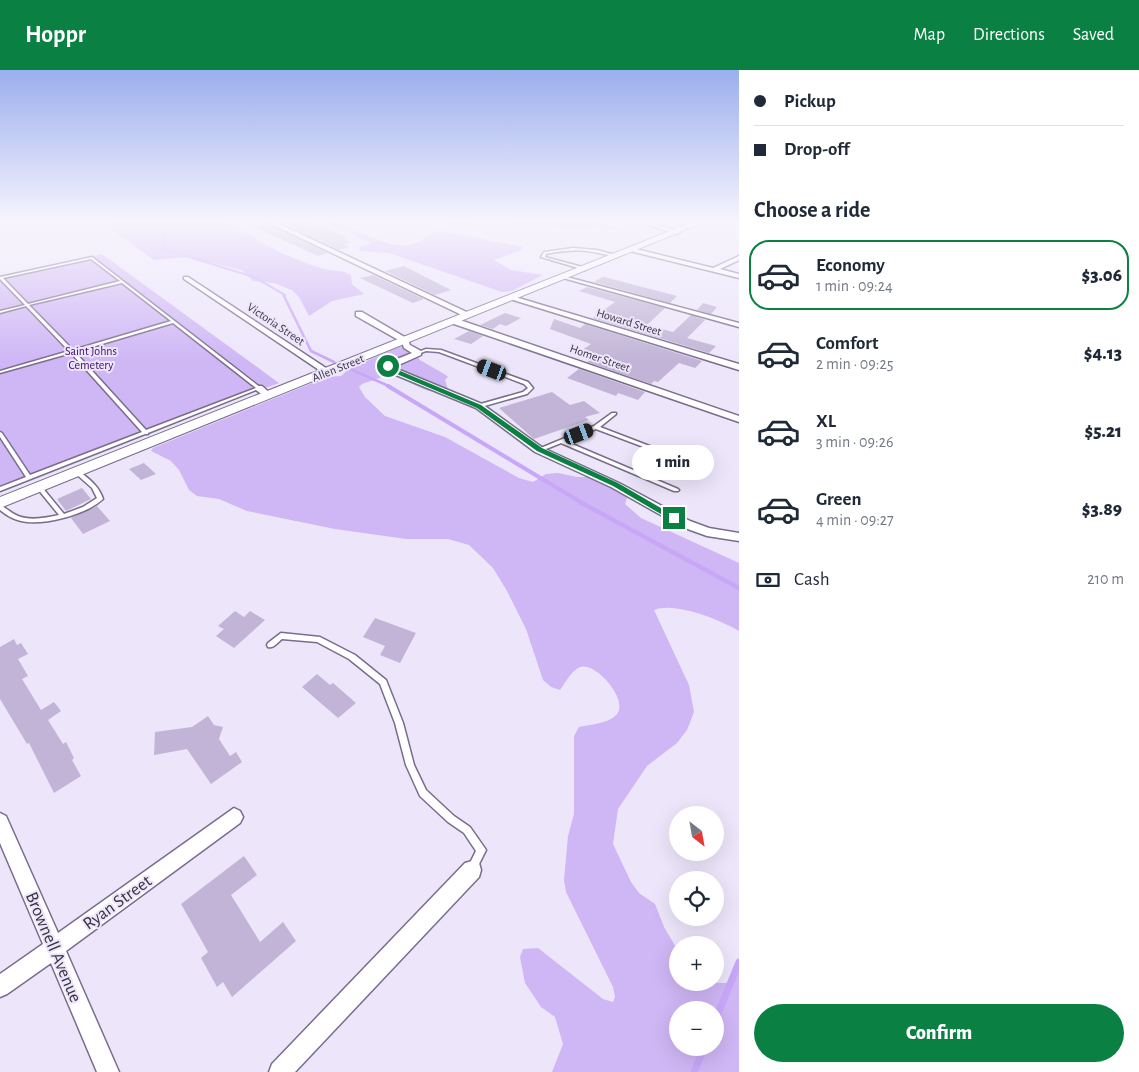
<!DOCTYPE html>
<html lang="en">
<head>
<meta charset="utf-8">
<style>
  :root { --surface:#fff; --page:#f6f6f7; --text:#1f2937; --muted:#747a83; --line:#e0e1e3; --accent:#0b8043 }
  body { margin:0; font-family:"Alegreya Sans",sans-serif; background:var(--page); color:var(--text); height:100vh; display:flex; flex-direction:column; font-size:19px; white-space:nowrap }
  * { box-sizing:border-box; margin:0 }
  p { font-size:16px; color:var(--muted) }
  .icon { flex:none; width:28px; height:28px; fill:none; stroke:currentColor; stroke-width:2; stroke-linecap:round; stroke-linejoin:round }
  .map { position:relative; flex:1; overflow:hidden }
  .details { display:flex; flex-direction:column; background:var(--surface); width:400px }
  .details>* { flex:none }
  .banner { display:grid; align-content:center; height:110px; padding:0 15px; background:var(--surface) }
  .needle { width:32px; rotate:149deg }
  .controls { position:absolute; left:669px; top:736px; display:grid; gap:10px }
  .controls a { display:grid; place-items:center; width:55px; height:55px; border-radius:50%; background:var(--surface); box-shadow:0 5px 20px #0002; font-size:25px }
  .end { position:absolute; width:22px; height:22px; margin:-11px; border:6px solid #0b8043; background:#fff; box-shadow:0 0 0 2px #fff }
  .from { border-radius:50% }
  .bubble { position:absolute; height:35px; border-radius:18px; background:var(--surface); box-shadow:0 5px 20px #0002; font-size:16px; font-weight:800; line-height:35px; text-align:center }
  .car { position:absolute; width:15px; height:30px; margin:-15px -8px; border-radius:6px; box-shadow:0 0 4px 1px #0007; background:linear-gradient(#222 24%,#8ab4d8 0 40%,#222 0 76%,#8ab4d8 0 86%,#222 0) }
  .banner b { display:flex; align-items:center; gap:18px; height:48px; font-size:19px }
  .banner b+b { border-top:1px solid var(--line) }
  .banner i { width:12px; height:12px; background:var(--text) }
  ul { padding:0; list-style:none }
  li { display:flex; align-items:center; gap:15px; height:70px; margin:0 10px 8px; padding:0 5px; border:2px solid transparent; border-radius:20px }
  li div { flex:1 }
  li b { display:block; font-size:19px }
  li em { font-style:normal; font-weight:800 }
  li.selected { border-color:var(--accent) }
  li>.icon { width:45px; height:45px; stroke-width:1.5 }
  h2 { padding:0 15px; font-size:22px; line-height:60px }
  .pay { display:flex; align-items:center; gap:12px; height:55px; padding:0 15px; font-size:19px }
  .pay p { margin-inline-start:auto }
  .action { display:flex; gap:10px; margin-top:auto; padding:10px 15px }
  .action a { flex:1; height:58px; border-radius:30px; background:var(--accent); color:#fff; font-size:20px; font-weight:800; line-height:58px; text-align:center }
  header { display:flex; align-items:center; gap:30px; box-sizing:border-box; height:70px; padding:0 25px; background:var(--accent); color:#fff }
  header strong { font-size:24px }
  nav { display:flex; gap:28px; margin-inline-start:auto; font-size:18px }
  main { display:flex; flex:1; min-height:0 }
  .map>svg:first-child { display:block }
  .green { fill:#cfb6f5; fill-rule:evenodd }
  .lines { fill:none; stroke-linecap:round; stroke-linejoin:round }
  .stream-far4 { stroke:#c8a7f8; stroke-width:2 }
  .stream-far3 { stroke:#c8a7f8; stroke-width:2.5 }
  .stream-far2 { stroke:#c8a7f8; stroke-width:4 }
  .stream-far1 { stroke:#c8a7f8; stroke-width:4.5 }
  .stream { stroke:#c8a7f8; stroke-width:7 }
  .building { fill:#c1b4d6 }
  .lane-casing { stroke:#796d8c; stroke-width:3 }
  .street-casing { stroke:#796d8c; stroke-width:3 }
  .secondary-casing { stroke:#796d8c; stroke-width:2 }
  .lane { fill:#fff; fill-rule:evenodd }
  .street { fill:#fff; fill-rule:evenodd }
  .secondary { fill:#fff; fill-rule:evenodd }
  .route { fill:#0b8043 }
  .labels { text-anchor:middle; stroke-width:4; stroke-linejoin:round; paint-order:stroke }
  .far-street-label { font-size:12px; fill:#383341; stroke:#ede6fb }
  .far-park-label { font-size:12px; fill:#3e0869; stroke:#ede6fb }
  .near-street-label { font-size:18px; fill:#383341; stroke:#ede6fb }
</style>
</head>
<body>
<header>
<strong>Hoppr</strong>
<nav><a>Map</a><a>Directions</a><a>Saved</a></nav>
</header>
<main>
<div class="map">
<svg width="739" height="1002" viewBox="0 0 739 1002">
  <rect width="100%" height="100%" fill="#ede6fb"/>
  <path class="green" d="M110,151l115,1 9,3c26,18 56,34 87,43 11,4 21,1 30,7l1,9 12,10 -32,7 -23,15 -10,-19 -7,-7 -18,-7 -21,-2 -11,-11 -55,-13 -33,3 -43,-31z
    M323,151c30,0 54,27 84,24 17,-2 20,-12 31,-15l85,17 -2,3 -27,10 17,10 32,5 -31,16 -10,1 -113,-39 -28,-2 -3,-3 13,-5z
    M442,151h153l31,10 -24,-4 -36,1 -68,-5h-17l-26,4z
    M102,184l177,129 -279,107v-213z
    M409,275l11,15 26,15 2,2 -3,3 3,9c-23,10 -38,-12 -60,-14l-26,9 -3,3 6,10 20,19 60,21 74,41 14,4 13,-8 12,-1 19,4h17l34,18 -3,9 16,14 98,45v68c-18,-11 -65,-30 -85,-21l35,75 5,27 -7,18 -10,13 -30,23 -29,43 -5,35 18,38 8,11 16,11 9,23 13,22 1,33 48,1 13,-13v102h-187l11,-28 -8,-27 -14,-10 -16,-24 -5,-26 3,-8 15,-1 65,51 10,3 2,-5 -2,-10 -47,-95 -2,-12 4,-44 6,-22v-78l5,-9c10,-2 29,-4 36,-11 17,-13 -19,-55 -35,-49 -9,4 -14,15 -20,23l-9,-3 -8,-7 -17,-51 -19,-38 -14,-23 -24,-23 -21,-6h-42l-71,-10 -88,-18 -28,-12 -22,-3 -8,-6 -10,-20 -8,-9 -20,-10 2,-3 164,-67 10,-4 14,-1 8,-7 49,-22zM678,940h37v38h-37z"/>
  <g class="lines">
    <path class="stream-far4" d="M158,151l6,5 -1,23 91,28 31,18"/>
    <path class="stream-far3" d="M283,224l28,57 23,11
      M350,299l41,18"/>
    <path class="stream-far2" d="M388,316l194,117"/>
    <path class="stream-far1" d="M580,432l159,86"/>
    <path class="stream" d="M715,951l24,-59
      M694,1002l10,-24"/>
  </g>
  <path class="building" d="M278,151h30l40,16 -5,1 8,4 -8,2 7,3 -11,3z
    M265,153l63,30 -10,3 -66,-30z
    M404,196l47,24 -16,5 -50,-24z
    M373,205l51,24 -11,4 -53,-25z
    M602,207h2l73,19 -7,7 -76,-21z
    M587,217l78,21 -18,17 26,7 18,-17 14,5 -18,18 29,8 -7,7 -116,-35 22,-16 -36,-11z
    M703,233l14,4 -6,7 -14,-4z
    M505,243l16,5 -15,8 -6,-2 -7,5 -13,-4z
    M554,249l26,9 5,-4 117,37 -7,7 -16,-5 -21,19 -4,-1 -3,3 -64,-22 3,-2 -15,-5 16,-11 -41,-15z
    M469,261l14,5 -12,8 -17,-5z
    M579,299l66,23 -7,8 -20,-7 -2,3 -49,-18z
    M552,322l18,13 14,-4 16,12 -15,4 4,3 -55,19 -35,-31z
    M144,393l12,11 -15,6 -12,-11z
    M82,418l9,11 -25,12 -9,-12z
    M97,436l13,15 -27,13 -12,-16z
    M235,541l9,6 6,-6 15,9 -31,28 -18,-12 8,-7 -6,-3z
    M375,548l41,15 -16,30 -20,-8 5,-9 -22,-9z
    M14,569l3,6 4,-2 7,11 -10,5 10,17 -6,3 19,31 13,-8 7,9 -13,9 15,24 3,-2 8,16 -2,2 9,16 -27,17 -25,-50 -2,1 -27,-45v-52z
    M317,604l13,11 3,-2 23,20 -18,15 -36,-31z
    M208,646l6,9 9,2 -4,12 11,17 6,-4 6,10 -31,22 -24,-35 -33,6 1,-23 37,-5z
    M244,786l13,19 -26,20 29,47 23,-20 13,19 -64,56 -9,-15 -6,5 -16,-29 7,-6 -27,-48z"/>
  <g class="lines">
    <defs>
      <path id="lane" d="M573,178l24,2 21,6 -2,1c-27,-7 -42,-9 -70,-3l-1,3 41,11 -1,2 -44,-13 3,-5z
        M92,187l169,131 -113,45v1h-3l-145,57v-4l26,-10 -26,-40v-5l2,1 28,42 112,-43 -71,-79 -71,20v-2l69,-20 -43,-45 -26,7v-2l25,-6 -25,-26v-2zM91,189l29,22 -92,23 -25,-26zM122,213l49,38 -98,29 -44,-45zM173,253l83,65 -110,42 -71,-78z
        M426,279l15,1 87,32 5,6 -6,6 -46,13h-4v-2l46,-13 5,-4 -4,-4 -85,-32 -13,-1 -8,3 -2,-1z
        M612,343h4v1l-16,13 99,38 -3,2 -2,-1 -98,-37 -31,12 113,48 1,1 -1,1h-4l-113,-48 -20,8h-4l-1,-1 58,-24z
        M77,400l2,1c10,8 20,15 24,28 -17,16 -60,27 -82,22 -8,-2 -15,-6 -21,-11v-5c6,3 11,8 18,11 12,5 28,2 41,-1l-22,-27 -1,-1 1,-1h4l23,28 19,-7 14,-9 -5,-10 -17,-15 -1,-1z
        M281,563l39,4 35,18 31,25 17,43 11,42 12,25 28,26 16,11 14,20 2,3 -11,22 -3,2 -3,-2 -2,-3 9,-18 -12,-18 -16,-11 -28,-26 -14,-31 -11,-42 -15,-39 -31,-25 -32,-17 -35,-3c-4,3 -9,10 -14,8l-1,-2 1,-2z"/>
      <path id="street" d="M265,151h8l200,94 -7,2z
        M635,151h10l35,11 -3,2z
        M632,178l81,20 26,-12v4l-19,9 19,5v4l-109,-27z
        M563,206l176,47v4l-176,-49z
        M184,207h4l144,95 -7,2 -141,-95z
        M512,226l227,68v6l-229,-71 -2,-1z
        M356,242h6l46,27 2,6 11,6v4l-27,12 3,2 85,35 61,44 76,35 71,38 19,7 30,5v8l-32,-5 -25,-9 -71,-40 -76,-35 -59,-44 -85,-35 -6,-5v-4l27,-11 -8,-5 -2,-6 -46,-26z
        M451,249h6l282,97v6l-288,-99z
        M256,316h6l10,9 -7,2 -9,-7z
        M234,738l6,3 3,6 -3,6 -174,128 53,121h-22l-46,-109 -44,31 -7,3v-23l43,-30 -43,-101v-30l6,3 52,117z
        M472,791l7,2 2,7 -2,7 -184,195h-26l3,-8 193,-201z"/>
      <path id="secondary" d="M695,151h12l-707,287v-11z"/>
    </defs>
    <use href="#lane" class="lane-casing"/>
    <use href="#street" class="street-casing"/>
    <use href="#secondary" class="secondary-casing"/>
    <use href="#lane" class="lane"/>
    <use href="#street" class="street"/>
    <use href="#secondary" class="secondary"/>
  </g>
  <linearGradient id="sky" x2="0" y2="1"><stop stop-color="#9bafee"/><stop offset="0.52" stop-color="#f7f4fd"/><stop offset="1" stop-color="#f7f4fd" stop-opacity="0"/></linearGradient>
  <rect width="739" height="292" fill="url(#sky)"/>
  <path class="route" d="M386,295l95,40 61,43 76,35 60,35 -7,2 -58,-34 -76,-35 -60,-43 -85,-36z"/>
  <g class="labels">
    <g class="far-street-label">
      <text transform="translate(629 252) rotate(17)" y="4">Howard Street</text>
      <text transform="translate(276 254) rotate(34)" y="4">Victoria Street</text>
      <text transform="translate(600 288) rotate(19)" y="4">Homer Street</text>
      <text transform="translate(338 298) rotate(-22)" y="4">Allen Street</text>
    </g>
    <g class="far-park-label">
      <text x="91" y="285">Saint Johns<tspan x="91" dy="14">Cemetery</tspan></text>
    </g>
    <g class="near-street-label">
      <text transform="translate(117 832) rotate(-36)" y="6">Ryan Street</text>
      <text transform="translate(54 877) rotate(67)" y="6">Brownell Avenue</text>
    </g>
  </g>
</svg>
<div class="controls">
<a><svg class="needle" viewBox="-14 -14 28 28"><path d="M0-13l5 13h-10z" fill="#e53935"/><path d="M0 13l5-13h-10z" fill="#747a83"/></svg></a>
<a><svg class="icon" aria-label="locate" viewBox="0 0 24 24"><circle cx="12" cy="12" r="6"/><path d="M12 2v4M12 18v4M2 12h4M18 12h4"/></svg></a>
<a>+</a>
<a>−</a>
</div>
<i class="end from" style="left:388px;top:296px"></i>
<i class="end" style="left:674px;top:448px"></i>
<div class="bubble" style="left:632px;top:375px;width:82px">1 min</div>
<i class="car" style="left:492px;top:300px;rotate:291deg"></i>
<i class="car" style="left:579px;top:364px;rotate:69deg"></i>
</div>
<section class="details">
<div class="banner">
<b><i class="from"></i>Pickup</b>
<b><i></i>Drop-off</b>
</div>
<h2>Choose a ride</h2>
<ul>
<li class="selected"><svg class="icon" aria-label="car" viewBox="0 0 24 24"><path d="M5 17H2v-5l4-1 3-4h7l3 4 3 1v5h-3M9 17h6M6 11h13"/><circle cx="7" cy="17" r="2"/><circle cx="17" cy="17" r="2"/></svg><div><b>Economy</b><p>1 min · 09:24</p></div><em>$3.06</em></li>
<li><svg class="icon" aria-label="car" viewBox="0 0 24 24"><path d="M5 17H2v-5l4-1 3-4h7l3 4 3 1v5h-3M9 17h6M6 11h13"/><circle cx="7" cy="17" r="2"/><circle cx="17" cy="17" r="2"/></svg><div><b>Comfort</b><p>2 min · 09:25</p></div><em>$4.13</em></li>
<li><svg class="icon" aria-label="car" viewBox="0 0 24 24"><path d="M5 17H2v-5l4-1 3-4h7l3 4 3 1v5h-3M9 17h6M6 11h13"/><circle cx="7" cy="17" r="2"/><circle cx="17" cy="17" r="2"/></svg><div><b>XL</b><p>3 min · 09:26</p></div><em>$5.21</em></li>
<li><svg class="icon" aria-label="car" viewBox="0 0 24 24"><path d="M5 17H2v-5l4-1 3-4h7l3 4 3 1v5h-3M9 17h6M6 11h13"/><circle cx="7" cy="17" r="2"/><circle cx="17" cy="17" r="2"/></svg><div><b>Green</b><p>4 min · 09:27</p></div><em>$3.89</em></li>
</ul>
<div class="pay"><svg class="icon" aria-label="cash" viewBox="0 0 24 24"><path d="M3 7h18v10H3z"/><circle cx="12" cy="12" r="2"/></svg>Cash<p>210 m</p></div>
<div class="action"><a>Confirm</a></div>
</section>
</main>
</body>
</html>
